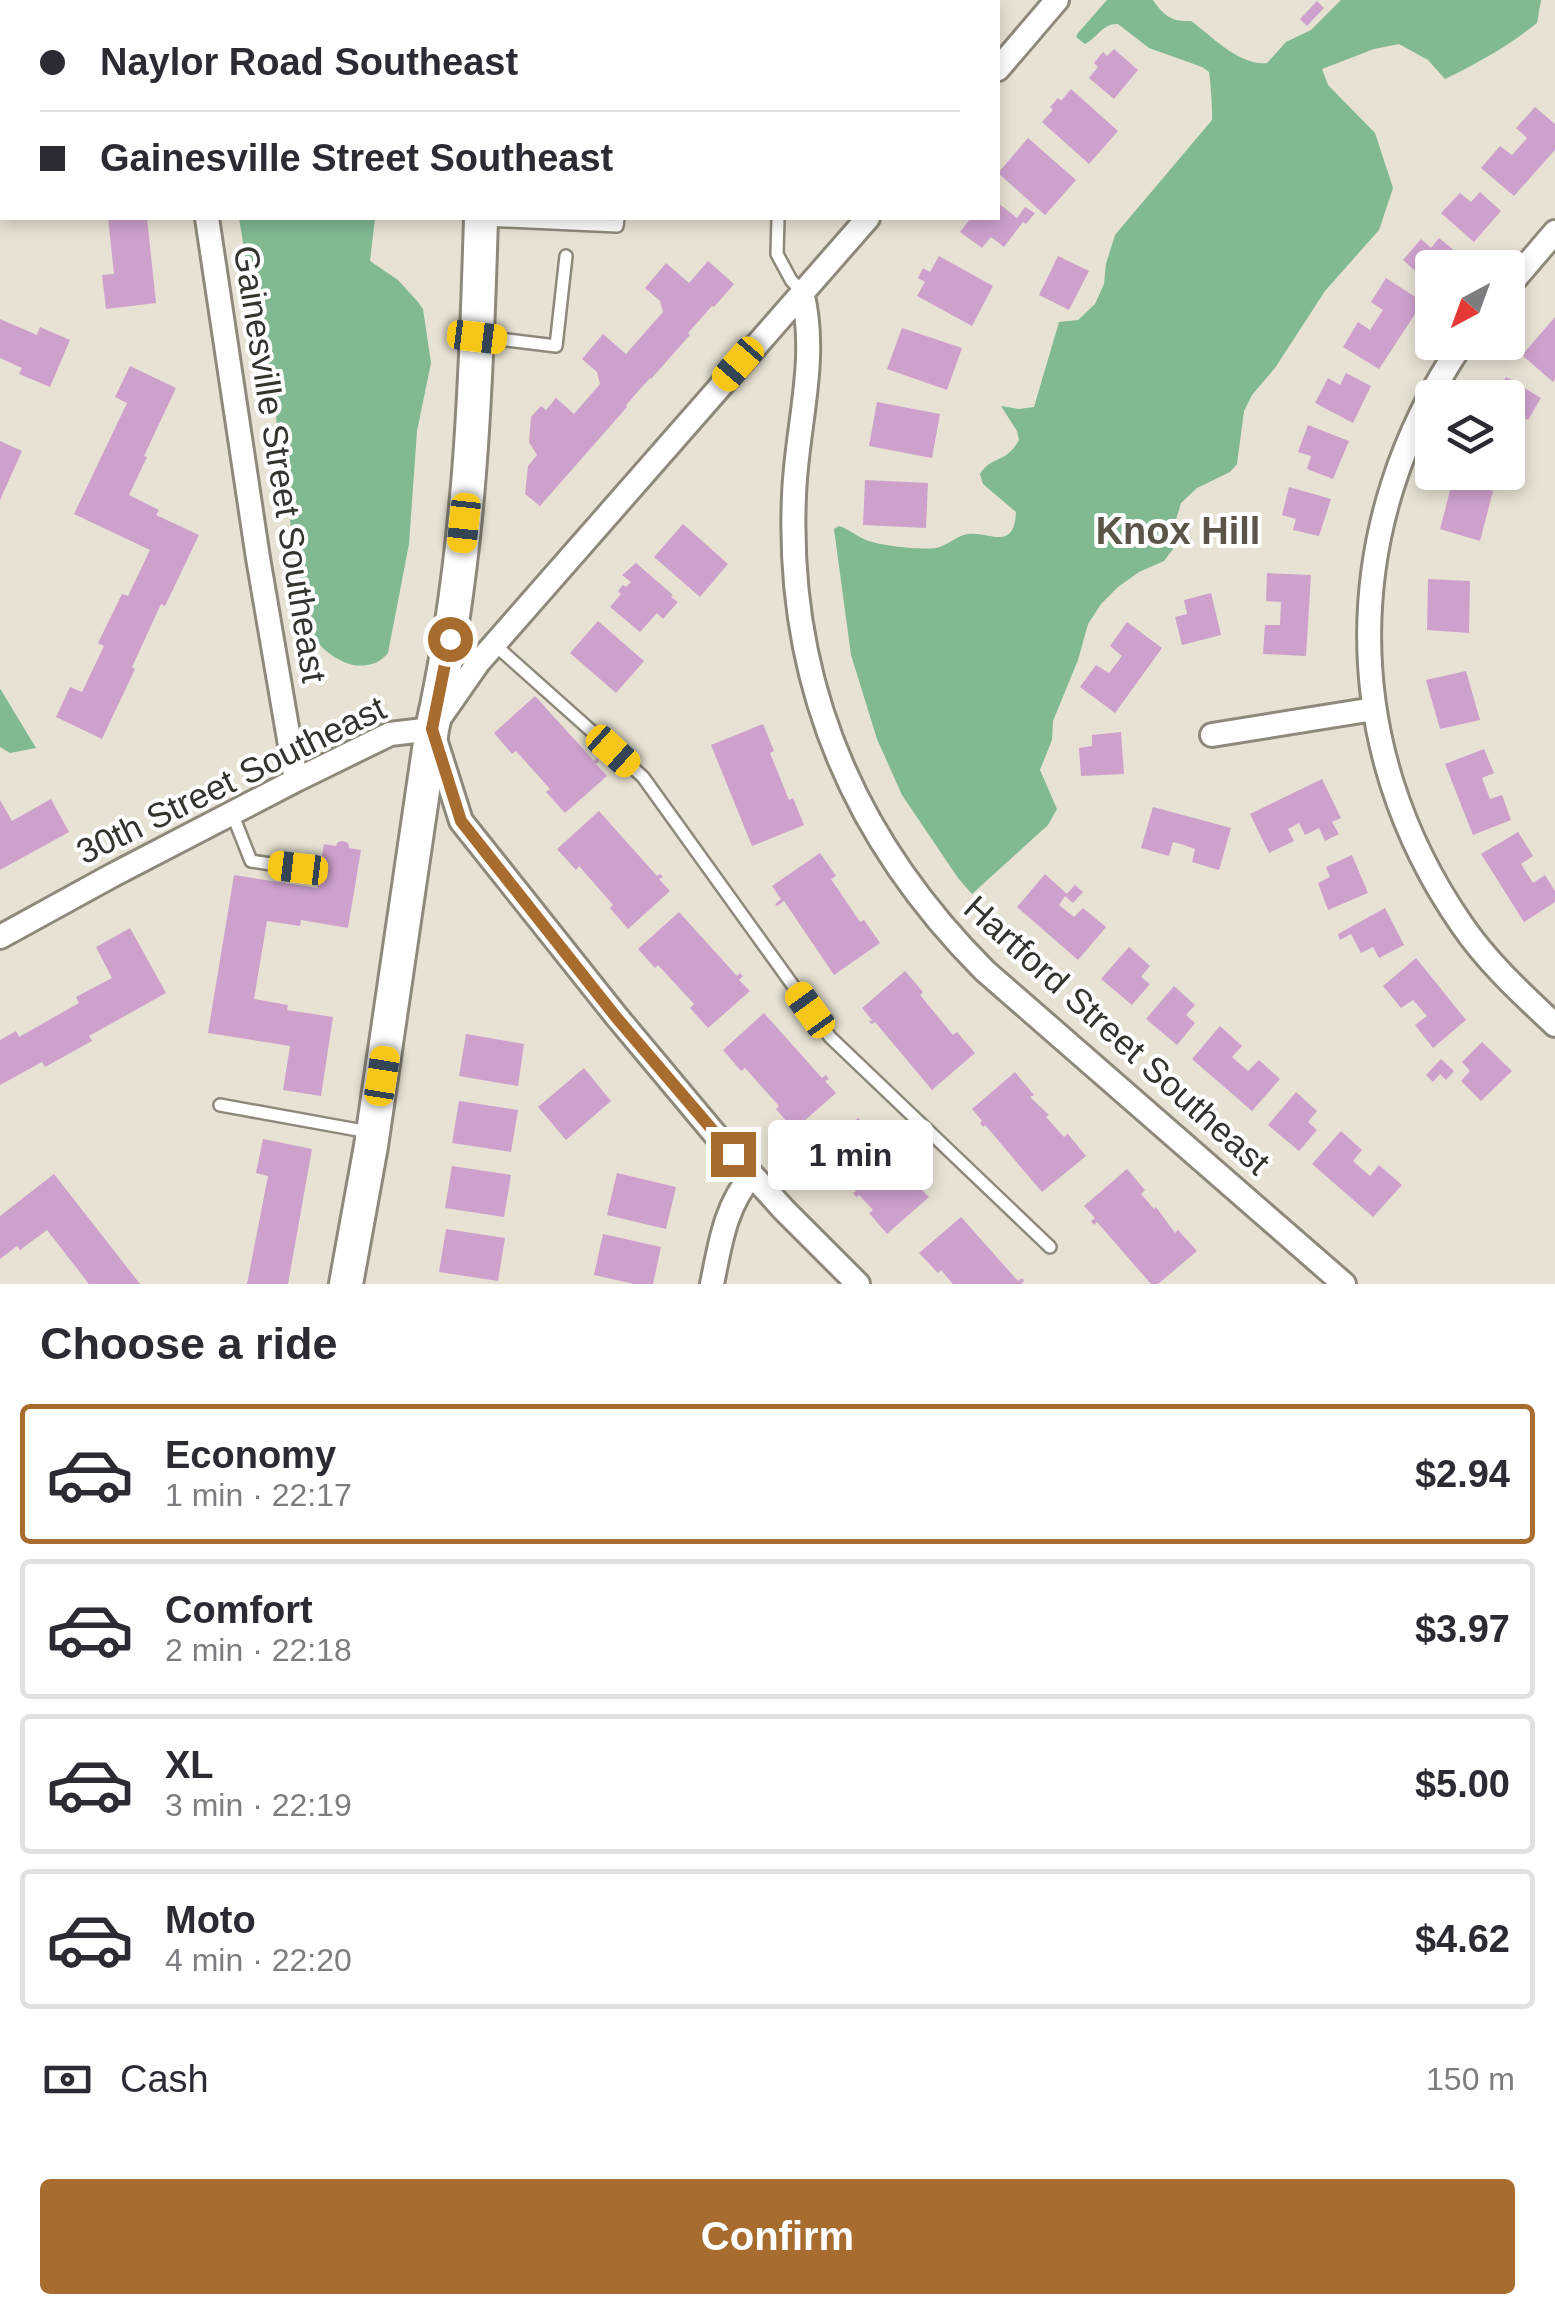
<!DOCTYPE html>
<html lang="en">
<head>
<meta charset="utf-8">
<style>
  :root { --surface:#fff; --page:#f2f2f3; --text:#2b2b33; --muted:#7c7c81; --line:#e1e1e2; --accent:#a86c2e }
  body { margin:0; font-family:Helvetica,sans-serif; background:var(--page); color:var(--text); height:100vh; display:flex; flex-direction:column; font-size:38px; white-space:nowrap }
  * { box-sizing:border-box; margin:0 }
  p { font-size:32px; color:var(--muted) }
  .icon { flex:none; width:55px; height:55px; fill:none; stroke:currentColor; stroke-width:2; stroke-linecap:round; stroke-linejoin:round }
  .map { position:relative; height:1284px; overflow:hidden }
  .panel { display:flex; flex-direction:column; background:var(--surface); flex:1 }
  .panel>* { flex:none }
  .top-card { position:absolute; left:0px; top:0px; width:1000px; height:220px; box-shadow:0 5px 15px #0003; display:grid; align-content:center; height:220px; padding:0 40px; background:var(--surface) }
  .needle { width:65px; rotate:221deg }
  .controls { position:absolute; left:1415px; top:250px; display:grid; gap:20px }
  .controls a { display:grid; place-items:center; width:110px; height:110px; border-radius:10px; background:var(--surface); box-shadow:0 5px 15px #0003; font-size:50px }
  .end { position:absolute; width:45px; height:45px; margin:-22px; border:12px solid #a86c2e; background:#fff; box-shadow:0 0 0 5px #fff }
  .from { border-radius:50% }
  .bubble { position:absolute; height:70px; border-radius:10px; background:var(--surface); box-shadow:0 5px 15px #0003; font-size:32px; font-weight:700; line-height:70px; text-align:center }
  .car { position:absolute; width:30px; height:60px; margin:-30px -15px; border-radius:12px; box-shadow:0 0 8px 2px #0007; background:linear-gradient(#f5c518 24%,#345 0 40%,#f5c518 0 76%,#345 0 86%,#f5c518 0) }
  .top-card b { display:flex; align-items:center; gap:35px; height:95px; font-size:38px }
  .top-card b+b { border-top:2px solid var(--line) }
  .top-card i { width:25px; height:25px; background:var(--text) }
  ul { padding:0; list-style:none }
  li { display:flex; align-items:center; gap:30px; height:140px; margin:0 20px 15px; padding:0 20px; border:5px solid var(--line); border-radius:10px }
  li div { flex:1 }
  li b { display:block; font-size:38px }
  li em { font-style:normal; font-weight:700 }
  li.on { border-color:var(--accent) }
  li>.icon { width:90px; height:90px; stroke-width:1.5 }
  h2 { padding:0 40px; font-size:45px; line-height:120px }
  .pay { display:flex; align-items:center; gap:25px; height:110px; padding:0 40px; font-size:38px }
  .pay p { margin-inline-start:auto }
  .button { display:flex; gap:20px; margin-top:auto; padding:20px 40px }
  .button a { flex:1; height:115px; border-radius:10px; background:var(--accent); color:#fff; font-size:40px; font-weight:700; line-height:115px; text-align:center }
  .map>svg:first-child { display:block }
  .forest { fill:#81b993 }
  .building { fill:#cea1cd }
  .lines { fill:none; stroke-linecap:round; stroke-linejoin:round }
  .service-casing { stroke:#8e897b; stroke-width:16 }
  .minor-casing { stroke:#8e897b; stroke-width:28 }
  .secondary-casing { stroke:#8e897b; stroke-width:38 }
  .service { stroke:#fff; stroke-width:11 }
  .minor { stroke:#fff; stroke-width:22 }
  .secondary { stroke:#fff; stroke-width:32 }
  .route { stroke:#a86c2e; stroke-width:12 }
  .labels { text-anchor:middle; stroke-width:8; stroke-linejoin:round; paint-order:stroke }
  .street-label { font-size:35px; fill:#35332e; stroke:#fff }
  .neighbourhood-label { font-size:38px; font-weight:bold; fill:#5a5548; stroke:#fff }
</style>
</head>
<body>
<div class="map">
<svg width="1555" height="1284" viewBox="0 0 1555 1284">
  <rect width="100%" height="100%" fill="#e7e2d3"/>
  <path class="forest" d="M1107,0h46c11,16 19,22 38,21 21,15 48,45 76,42l19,-21 25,-12 30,-30h200l-4,23c-29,23 -59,40 -92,56l-17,-19 -29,-16 -25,5 -52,20 6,16 47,48 18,55 -14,42 -54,61 -50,77 -23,27 -8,16 -7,53 -7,8 -33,16 -16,15 -6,20 -2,26 -9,12 -25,11 -21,15 -17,17 -13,20 -10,36 -25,61 -1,19 -12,30 17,39 -9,16 -76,69 -14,-16 -56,-83 -25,-56 -26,-84 -17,-126 5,-3c10,3 17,10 27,14 15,6 54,10 70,8 10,-2 18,-10 28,-13 22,-7 50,20 52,-23l-33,-28 -3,-10c12,-19 26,-10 39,-34l-2,-9 -16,-25 18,3 15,-2 25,-85 19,-2 17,-16 9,-20 2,-20 9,-29 97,-115c1,-5 -2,-45 -3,-48 -2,-2 -5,-3 -7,-5l-53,-19 -31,-24c-15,-1 -21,14 -33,20l-9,-7 2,-4z
    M239,218h136l-5,43 28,19 20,22 5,7 8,54 -14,68 -8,113 -21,109c-9,11 -21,14 -35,12 -13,-3 -32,-15 -38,-27 -13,-25 -16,-74 -20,-103l-4,-6 -4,-34 -6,-28 -5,-51 -11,-40z
    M0,689l1,1 35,58 -26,5 -10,-6z"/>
  <path class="building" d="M1317,1l7,7 -17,18 -7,-7z
    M1114,49l24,21 -24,29 -25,-21 9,-11 -4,-4 9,-11 4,4z
    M1071,89l47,42 -29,33 -47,-42 11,-12 -3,-3 8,-9 3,3z
    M1535,107l20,17v26l-41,46 -33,-28 19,-22 12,9 15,-17 -11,-10z
    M1028,138l48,42 -31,35 -47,-42z
    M1480,192l21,19 -27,31 -33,-29 19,-20 11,9z
    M998,203l19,15 8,-11 10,6 -9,11 -3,-2 -19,25 -13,-10 -9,11 -22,-16 11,-14h27z
    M108,218h39l9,85 -50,6 -4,-34 12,-1z
    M1439,238l22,18 -10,12h-19v18l-29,-26 18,-21 10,9z
    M939,256l54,30 -21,40 -55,-30 8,-14 -7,-4 5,-10 7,4z
    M1058,256l31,15 -20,39 -30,-15z
    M708,261l26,23 -20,23 -2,-1 -24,27 2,2 -39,44 -1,-1 -24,27 1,2 -87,99 -15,-12 3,-28 9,-11 -8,-13 2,-25 10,-11 5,4 10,-12 18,16 26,-30 -3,-12 -15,-13 21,-25 23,20 37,-42 -3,-11 -15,-13 21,-25 23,20z
    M1386,278l37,24 -44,67 -36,-22 15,-25 12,8 13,-20 -12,-8z
    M1555,317v62l-2,3 -31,-27z
    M0,319l37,16 3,-8 30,13 -20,47 -31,-13 3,-6 -22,-10z
    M902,328l60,20 -15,42 -60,-21z
    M130,366l46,22 -32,68 3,1 -18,38 30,15 -3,5 43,20 -34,71 -4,-2 -29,63 3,2 -33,70 -46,-22 14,-30 12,5 22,-46 -6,-3 24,-49 6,2 22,-46 -76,-36 53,-111 -12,-6z
    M1346,373l25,13 -18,37 -38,-20 13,-25 12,7z
    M1506,377l35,21 -13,22 -10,-6 -10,19v-35h-14z
    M877,402l63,12 -8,44 -63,-12z
    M1308,425l41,16 -16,38 -26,-10 4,-13 -13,-4z
    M0,441l22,10 -22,49z
    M1453,479l40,12 -13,50 -40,-12z
    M865,480l63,3 -2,45 -63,-3z
    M1289,487l42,12 -12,37 -26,-6 3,-11 -14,-4z
    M683,524l45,40 -28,33 -46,-40z
    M636,563l37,32 -2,2 7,5 -15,17 -6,-6 -17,19 -30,-25 11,-13 -3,-3 5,-6 3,2 5,-5 -9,-7z
    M1267,573l44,2 -5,81 -43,-2 2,-29h15l1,-23 -15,-1z
    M1428,579l42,2 -1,52 -42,-3z
    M1211,593l10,42 -39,10 -7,-28 12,-3 -3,-14z
    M598,621l46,40 -28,32 -46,-40z
    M1127,622l35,26 -47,65 -35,-26 16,-22 13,8 13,-17 -12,-10z
    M1466,671l14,49 -40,9 -14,-49z
    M535,696l59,65 3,-3 2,3 -3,3 11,12 -42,37 -19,-21 4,-3 -34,-38 -4,3 -18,-21z
    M763,724l11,27 -4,2 19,47 4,-2 11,27 -52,21 -41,-101z
    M1121,732l3,42 -43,2 -2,-28 13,-2v-11z
    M1484,749l10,24 -12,5 8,21 12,-4 9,25 -38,15 -28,-71z
    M1322,779l19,39 -9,4 7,12 -14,7 -6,-13 -14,7 -6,-12 -11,6 6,12 -25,12 -19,-39z
    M51,799l18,33 -69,38v-70l12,21z
    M1153,807l78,21 -12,42 -27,-8 3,-13 -11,-4 -11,-3 -4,14 -28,-8z
    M599,811l58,65 3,-2 3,3 -4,2 11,12 -42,38 -18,-21 3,-3 -34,-39 -3,4 -19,-21z
    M1518,832l15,24 -12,8 12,19 12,-8 10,16v11l-31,20 -43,-68z
    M343,841l5,2 1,5 12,2 -13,78 -47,-8 -1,6 -33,-5 -13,78 34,6 -1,5 46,7 -12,79 -38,-6 7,-44 -82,-13 26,-158 83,13 7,-44 12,2 2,-4z
    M820,853l16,23 -5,3 29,43 4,-2 16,23 -46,32 -50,-74 -7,5 -2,-2 6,-5 -9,-13z
    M1352,855l16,38 -40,17 -10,-27 12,-6 -4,-10z
    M1045,874l22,20 -2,2 10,-11 8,7 -10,11 -8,-7 -6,9 15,12 9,-9 23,19 -28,33 -61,-53z
    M1385,908l19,37 -25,13 -6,-11 -12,6 -10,-19 -11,6 -2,-6z
    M679,912l58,64 3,-3 3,3 -4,4 11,11 -42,37 -18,-20 4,-4 -36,-39 -3,3 -17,-19z
    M130,928l36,65 -77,43 3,5 -47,26 -3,-5 -42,23v-45l16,-9 3,6 60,-34 -3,-6 36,-19 -16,-31z
    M1129,947l21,19 -9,11 9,7 -18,21 -31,-26z
    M1416,958l50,62 -33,28 -18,-23 12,-9 -14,-16 -12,8 -18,-22z
    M905,971l18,21 -3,3 33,40 4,-3 18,21 -43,37 -57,-68 -3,2 -3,-2 3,-2 -10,-12z
    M1174,986l21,19 -9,10 9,8 -18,22 -31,-26z
    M764,1013l58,65 4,-3 3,4 -4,2 11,12 -42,37 -18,-21 3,-3 -34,-38 -4,3 -18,-21z
    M1220,1026l22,20 -10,11 16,14 11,-11 21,19 -28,32 -60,-52z
    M466,1034l58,10 -6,42 -59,-10z
    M1482,1042l30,29 -31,30 -20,-20 9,-10 -8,-9z
    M1441,1059l13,12 -8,9 -6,-6 -7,8 -7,-7z
    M584,1068l27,33 -45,39 -28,-33z
    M1015,1072l19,23 -4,2 19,18 -3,2 18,20 4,-3 18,22 -44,36 -57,-67 -2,2 -3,-4 2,-2 -10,-12z
    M1296,1092l21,19 -9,11 9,8 -18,21 -31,-26z
    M459,1101l59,9 -7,42 -59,-9z
    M858,1118l57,64 3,-3 4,4 -4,3 11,11 -42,37 -18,-21 4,-3 -14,-15 -3,2 -3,-4 3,-2 -17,-19 -5,4 -18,-21z
    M1341,1131l21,19 -9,11 17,15 9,-11 23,20 -29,32 -61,-53z
    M263,1139l49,10 -24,135h-41l21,-108 -12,-3z
    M452,1166l59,9 -7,42 -59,-9z
    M1127,1169l18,21 -4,4 13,15 2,-2 19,26 3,-3 19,21 -39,33h-7l-54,-62 -3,3 -3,-4 4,-3 -11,-12z
    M617,1173l59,14 -10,42 -59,-14z
    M54,1174l86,110h-51l-42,-54 -27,20 -3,-4 -17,13v-43z
    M961,1217l57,64 4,-3 2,3 -3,3h-68l-12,-14 -3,3 -19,-20z
    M446,1229l59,9 -7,43 -59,-9z
    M603,1234l58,13 -8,37h-19l-40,-9z"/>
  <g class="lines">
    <defs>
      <path id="service" d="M787,2l1,-2
        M778,218l-1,36 14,26 11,12
        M485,220l132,6 1,-8
        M482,337l74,9 10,-90
        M495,645l148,132 187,260 220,210
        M232,813l19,48 47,7
        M220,1105l149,27"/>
      <path id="minor" d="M193,0v2
        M77,2l8,-2
        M0,44l2,-2
        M998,69l59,-69
        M207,218l51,340 38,222
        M1508,287l47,-55
        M802,292c17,68 -6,136 -8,204 -8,188 60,344 191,475l359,313
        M1463,342c-124,181 -126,403 -1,583 26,38 60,69 93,100
        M1212,735l162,-26
        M435,739l26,82 156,196 97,116 70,77 74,74
        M0,937l113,-62 183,-95 94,-46 42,-5 46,-66 390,-445
        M712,1284c8,-39 13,-78 40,-109"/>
      <path id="secondary" d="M488,2v-2
        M346,1284l25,-138 61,-417c38,-168 44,-340 49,-511"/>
    </defs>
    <use href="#service" class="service-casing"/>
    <use href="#minor" class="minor-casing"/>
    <use href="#secondary" class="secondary-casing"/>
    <use href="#service" class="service"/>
    <use href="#minor" class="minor"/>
    <use href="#secondary" class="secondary"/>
  </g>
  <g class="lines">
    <path class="route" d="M450,639l-18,90 29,92 155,196 117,137"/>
  </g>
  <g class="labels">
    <g class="street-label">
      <text transform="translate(280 464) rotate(81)" y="12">Gainesville Street Southeast</text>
      <text transform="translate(231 780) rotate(-26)" y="12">30th Street Southeast</text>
      <text transform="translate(1117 1035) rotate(42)" y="12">Hartford Street Southeast</text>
    </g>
    <g class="neighbourhood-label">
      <text x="1178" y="544">Knox Hill</text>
    </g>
  </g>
</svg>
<div class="controls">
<a><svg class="needle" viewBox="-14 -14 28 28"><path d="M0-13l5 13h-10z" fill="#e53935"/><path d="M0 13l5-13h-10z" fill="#7c7c81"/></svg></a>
<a><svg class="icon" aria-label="layers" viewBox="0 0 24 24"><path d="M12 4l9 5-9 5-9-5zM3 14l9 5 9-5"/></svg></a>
</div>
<i class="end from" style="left:450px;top:639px"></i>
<i class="end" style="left:733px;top:1154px"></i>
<div class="bubble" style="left:768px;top:1120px;width:165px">1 min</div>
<i class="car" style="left:477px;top:337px;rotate:97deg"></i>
<i class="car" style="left:738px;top:364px;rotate:221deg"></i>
<i class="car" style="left:464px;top:523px;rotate:186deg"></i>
<i class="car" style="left:613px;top:751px;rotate:132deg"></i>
<i class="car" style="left:298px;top:868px;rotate:277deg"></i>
<i class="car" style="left:810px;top:1010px;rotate:324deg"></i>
<i class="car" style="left:382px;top:1076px;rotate:9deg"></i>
<div class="top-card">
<b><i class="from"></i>Naylor Road Southeast</b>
<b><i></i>Gainesville Street Southeast</b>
</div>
</div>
<section class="panel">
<h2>Choose a ride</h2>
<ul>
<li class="on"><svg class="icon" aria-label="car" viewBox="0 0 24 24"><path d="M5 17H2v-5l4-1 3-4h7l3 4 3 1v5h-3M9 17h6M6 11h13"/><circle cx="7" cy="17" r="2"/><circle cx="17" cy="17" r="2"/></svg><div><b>Economy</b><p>1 min · 22:17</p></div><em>$2.94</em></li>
<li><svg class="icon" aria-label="car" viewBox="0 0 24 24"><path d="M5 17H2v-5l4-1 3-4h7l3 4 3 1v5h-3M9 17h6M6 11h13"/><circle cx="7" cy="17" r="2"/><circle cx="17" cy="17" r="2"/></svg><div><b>Comfort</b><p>2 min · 22:18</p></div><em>$3.97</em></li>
<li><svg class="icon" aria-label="car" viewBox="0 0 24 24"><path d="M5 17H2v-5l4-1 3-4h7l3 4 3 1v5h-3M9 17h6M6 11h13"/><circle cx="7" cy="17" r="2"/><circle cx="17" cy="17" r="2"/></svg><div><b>XL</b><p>3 min · 22:19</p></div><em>$5.00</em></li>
<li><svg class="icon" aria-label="car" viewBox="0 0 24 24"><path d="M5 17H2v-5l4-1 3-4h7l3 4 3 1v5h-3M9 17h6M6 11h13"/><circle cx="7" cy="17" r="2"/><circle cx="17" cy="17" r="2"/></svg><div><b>Moto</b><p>4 min · 22:20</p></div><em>$4.62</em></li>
</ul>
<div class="pay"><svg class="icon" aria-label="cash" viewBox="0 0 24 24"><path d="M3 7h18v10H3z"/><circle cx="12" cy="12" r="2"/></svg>Cash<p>150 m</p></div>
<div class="button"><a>Confirm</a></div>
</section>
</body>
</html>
